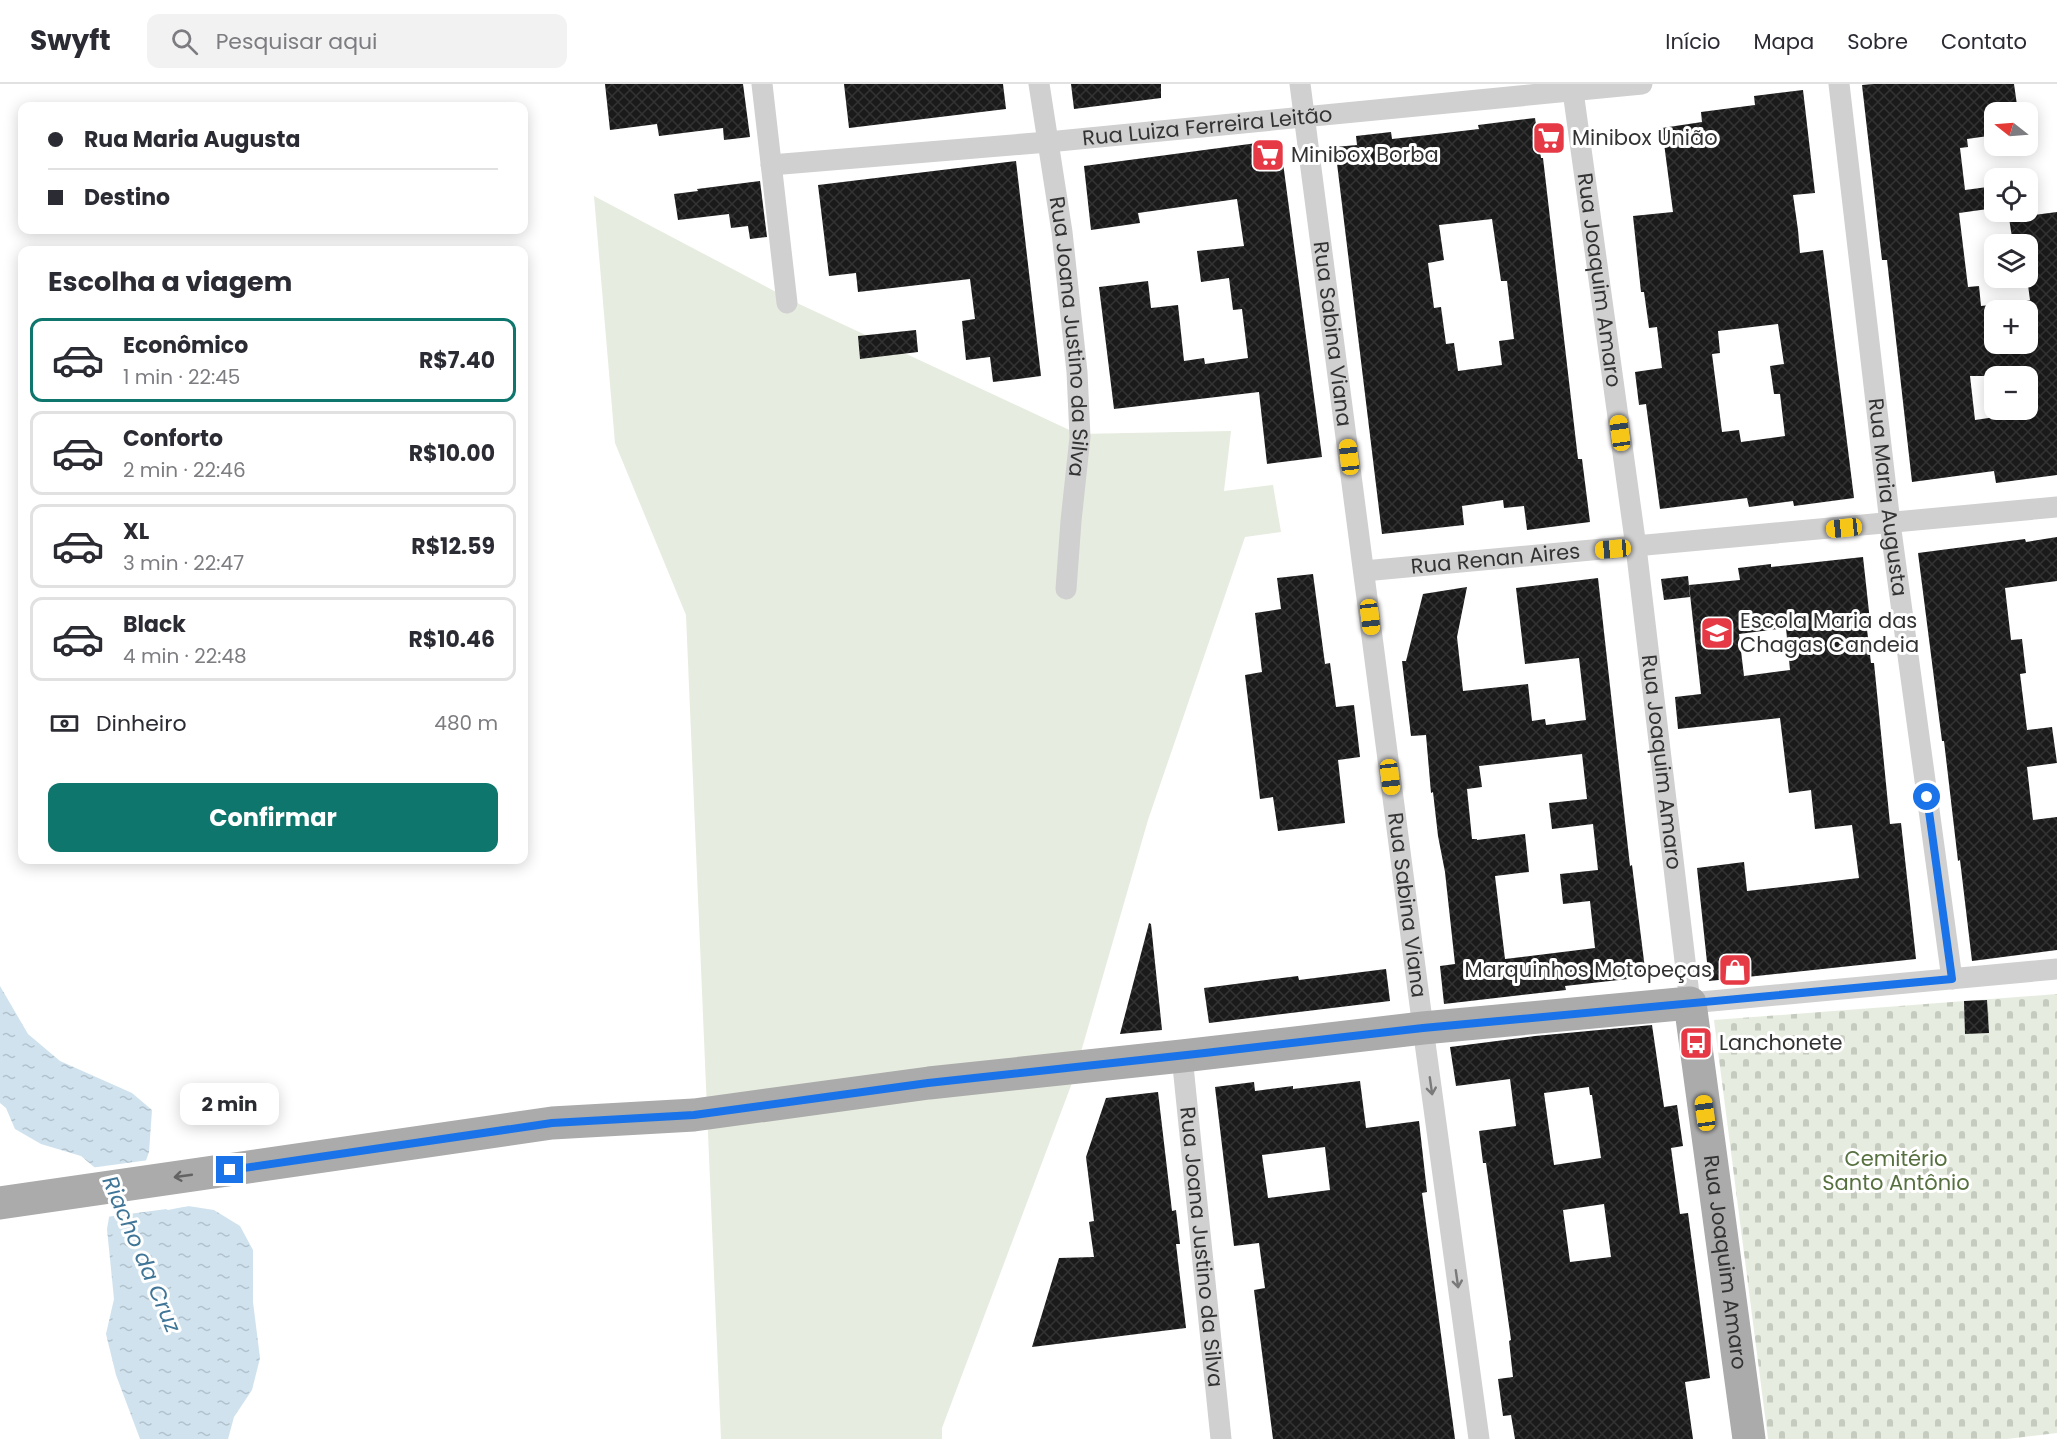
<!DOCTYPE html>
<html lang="pt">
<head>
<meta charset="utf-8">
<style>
  :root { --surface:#fff; --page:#f2f2f3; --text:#2b2b33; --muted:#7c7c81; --line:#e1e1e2; --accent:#0f766e }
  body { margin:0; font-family:Poppins,sans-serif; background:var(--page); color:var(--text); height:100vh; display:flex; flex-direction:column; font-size:22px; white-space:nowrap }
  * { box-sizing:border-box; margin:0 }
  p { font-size:20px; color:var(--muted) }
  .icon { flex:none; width:33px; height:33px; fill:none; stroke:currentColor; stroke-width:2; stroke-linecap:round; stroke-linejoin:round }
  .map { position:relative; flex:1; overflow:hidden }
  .sheet { position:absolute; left:18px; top:162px; width:510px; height:618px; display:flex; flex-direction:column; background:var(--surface); border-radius:12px; box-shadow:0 3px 15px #0003 }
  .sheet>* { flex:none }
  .top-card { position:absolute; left:18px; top:18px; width:510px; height:132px; border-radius:12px; box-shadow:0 3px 15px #0003; display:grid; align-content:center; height:132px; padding:0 30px; background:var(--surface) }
  .needle { width:39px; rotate:287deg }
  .buttons { position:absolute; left:1984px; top:18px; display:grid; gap:12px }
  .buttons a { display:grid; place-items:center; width:54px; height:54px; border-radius:12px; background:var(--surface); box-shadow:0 3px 15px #0003; font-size:30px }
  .end { position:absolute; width:27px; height:27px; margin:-14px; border:8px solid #1a73e8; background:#fff; box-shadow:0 0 0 3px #fff }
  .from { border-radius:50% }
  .bubble { position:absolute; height:42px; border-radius:12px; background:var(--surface); box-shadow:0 3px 15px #0003; font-size:20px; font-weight:700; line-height:42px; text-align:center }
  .car { position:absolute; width:18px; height:36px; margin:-18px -9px; border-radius:8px; box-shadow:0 0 4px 2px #0007; background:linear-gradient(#f5c518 24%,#345 0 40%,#f5c518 0 76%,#345 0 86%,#f5c518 0) }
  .top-card b { display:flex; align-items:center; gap:21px; height:57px; font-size:22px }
  .top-card b+b { border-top:2px solid var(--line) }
  .top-card i { width:15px; height:15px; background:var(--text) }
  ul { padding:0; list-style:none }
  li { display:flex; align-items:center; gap:18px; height:84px; margin:0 12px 9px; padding:0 18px; border:3px solid var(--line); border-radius:12px }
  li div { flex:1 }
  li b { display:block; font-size:22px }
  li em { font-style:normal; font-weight:700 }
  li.on { border-color:var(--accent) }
  li>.icon { width:54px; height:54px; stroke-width:1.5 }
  h2 { padding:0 30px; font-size:27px; line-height:72px }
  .pay { display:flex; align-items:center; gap:15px; height:66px; padding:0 30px; font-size:22px }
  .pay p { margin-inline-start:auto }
  .cta { display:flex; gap:12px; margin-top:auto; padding:12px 30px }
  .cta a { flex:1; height:69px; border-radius:12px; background:var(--accent); color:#fff; font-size:24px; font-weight:700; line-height:69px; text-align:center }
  header { display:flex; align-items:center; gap:36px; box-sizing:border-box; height:84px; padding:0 30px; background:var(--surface); border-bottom:2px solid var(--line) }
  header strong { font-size:28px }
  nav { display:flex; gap:33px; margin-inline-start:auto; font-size:21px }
  .search { width:420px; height:54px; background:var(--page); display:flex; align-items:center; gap:15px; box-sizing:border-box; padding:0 21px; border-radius:12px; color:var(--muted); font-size:22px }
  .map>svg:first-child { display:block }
  .grass { fill:#e6ecdf }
  .cemetery { fill:url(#cemetery-stones) }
  .water { fill:url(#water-ripples) }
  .pier { fill:#fff }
  .building { fill:url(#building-cross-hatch); fill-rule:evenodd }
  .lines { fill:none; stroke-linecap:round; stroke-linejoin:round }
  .minor { stroke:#d0d0d0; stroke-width:21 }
  .primary { stroke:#ababab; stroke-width:33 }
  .oneway { stroke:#7a7a7a }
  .oneway2 { stroke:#636363 }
  .route { stroke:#1a73e8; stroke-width:8 }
  .labels { text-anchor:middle; stroke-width:6; stroke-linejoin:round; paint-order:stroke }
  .street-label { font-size:21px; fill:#333; stroke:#fff }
  .poi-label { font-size:21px; fill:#333; stroke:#fff; text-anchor:start }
  .park-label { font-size:21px; fill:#56703f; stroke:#fff }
  .water-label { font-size:22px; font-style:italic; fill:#3f7597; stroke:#fff }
</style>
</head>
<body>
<header>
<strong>Swyft</strong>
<div class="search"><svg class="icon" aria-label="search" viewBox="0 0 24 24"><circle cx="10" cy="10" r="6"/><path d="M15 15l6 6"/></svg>Pesquisar aqui</div>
<nav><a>Início</a><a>Mapa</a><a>Sobre</a><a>Contato</a></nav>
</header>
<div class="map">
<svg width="2057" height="1355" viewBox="0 0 2057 1355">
  <defs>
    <pattern id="cemetery-stones" width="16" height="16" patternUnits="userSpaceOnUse" patternTransform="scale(1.5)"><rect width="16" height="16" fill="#e6ecdf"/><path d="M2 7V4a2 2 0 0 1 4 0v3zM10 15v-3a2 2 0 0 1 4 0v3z" fill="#c6cbc0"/></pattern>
    <pattern id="water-ripples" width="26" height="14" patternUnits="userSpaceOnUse" patternTransform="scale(1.5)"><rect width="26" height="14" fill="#cfe2ee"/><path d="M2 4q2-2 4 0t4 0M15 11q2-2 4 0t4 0" fill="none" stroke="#b2c2cd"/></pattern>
    <pattern id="building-cross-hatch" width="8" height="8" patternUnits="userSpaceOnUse" patternTransform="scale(1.5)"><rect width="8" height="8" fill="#1a1a1a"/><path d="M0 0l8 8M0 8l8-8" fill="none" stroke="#333"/></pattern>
  </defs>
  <rect width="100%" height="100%" fill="#fff"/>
  <path class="grass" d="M594,112l203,107 281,131 153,-3 -7,60 49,-6 8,47 -36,5 -97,283 -76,263 -130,345v11h-221l-35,-824 -71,-172z"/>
  <path class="cemetery" d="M2057,910v439l-50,6h-239l-54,-419z"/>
  <path class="water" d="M0,902l28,48 32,27 72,32 20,17 -3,42 -6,17 -2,28 27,13 20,-4 26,4 26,16 13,24v52l7,56 -8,32 -18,27 -6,22h-88l-24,-64 -10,-41 8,-35 -7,-70 5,-29 -12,-28 -19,-16 -40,-12 -26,-15 -9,-21 -6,-5z"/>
  <path class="pier" d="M149,1076l-3,9 -2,26 25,12 19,-4 9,2 -91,12 3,-16 -12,-28 -7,-5z"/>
  <path class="building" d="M605,0h138l7,53 -26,3 -1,-12 -64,8 -2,-12 -47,6z
    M844,0h159l3,25 -157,19z
    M1071,0h90v14l-87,11z
    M1873,0h141l4,28h-23v23l-28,4 1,8 -8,1 5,42 30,-4v22l-36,5 9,74 11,-1 2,20 49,-6 -3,-22 1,-34h-15l-4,-26 48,-6v263l-61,8 -2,-12 -82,11 -25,-222h-5l-20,-175zM1995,226h33v34h-33zM1970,292h58v34h-12v4l-41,6z
    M1803,6l12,103 -22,2 5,35 2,23 23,-3 31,248 -60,8 -1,-5 -44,6 -2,-9 -87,11 -14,-105 -7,1 -4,-33 27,-4 -5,-41 -8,1 -5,-36h-3l-8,-76 40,-4 -11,-84 40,-6 -1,-10 54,-7 -1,-9zM1778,240l6,40 -14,2 4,28h6l5,42 -44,6 -2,-12 -17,2 -10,-78 8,-1 -2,-22z
    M1535,34l6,40h2l35,301h4l8,63 -63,8 -3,-24 -20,2 -1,-8 -41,6 2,19 -82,9 -47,-387 22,-2 -1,-9 35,-4 1,7 36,-4 51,-6 -1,-4zM1492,135l9,62h6l7,58 -15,2 3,24 -44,6 -4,-28 -8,1 -5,-37 -7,1 -6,-45 16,-3 -5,-35z
    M1280,56l42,317 -55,7 -8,-72 -145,17 -15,-122 49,-6 3,27 27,-3 6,56 20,-3 1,6 43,-6 -6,-49 -9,1 -4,-32 -28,4 -4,-31 47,-5 -7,-47 -99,14 2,10 -49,7 -7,-64z
    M1016,77l25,215 -48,6 -3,-25 -24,3 -4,-39 13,-2 -5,-40 -112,13 -2,-19 -27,3 -11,-91z
    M760,97l7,56 -17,2 -2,-13 -17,2 -2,-14 -51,6 -4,-26 24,-3 -1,-2z
    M916,246l2,22 -58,7 -2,-23z
    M2057,453v44l-52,7 6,52 11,-1 4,34 -6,1 7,56 25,-3 5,36 -30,4 6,53 24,-3v133l-85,11 -12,-101 -2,1 -14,-120h-2l-24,-188 107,-14 1,3z
    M1863,473l7,64h-4l5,42h3l16,161 11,-1 15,136 -207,22 -12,-113 47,-6 3,29 112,-13 -7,-53 -37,4 -4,-39 -22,3 -9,-75 -102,11 -3,-32 26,-3 -12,-109 51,-5 -2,-12 33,-4v3zM1786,544l4,42 -46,6 -5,-42z
    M1313,490l12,90 5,-1 6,44 18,-2 6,52 -22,3 7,63 -67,8 -5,-34 -13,2 -15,-124 17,-3 -7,-59 26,-4 -4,-31z
    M1688,492l2,21 -26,3 -3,-21z
    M1598,494l32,288 2,-1 14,112 -81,9 1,4 -122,14 -4,-38 15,-2 -10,-92 -7,-36 -5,-44 -2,1 -5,-58 -15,1 -9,-75h4l17,-67 44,-7 -10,50 6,54 65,-7 4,37 13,-2 1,6 40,-5 -7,-62 -54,6 -9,-76zM1582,670l5,45 -38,4 3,26 41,-5 5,46 -38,4 3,30 27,-3 5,47 -90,11 -10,-83 34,-4 -4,-38 -48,6v-1h-5l-5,-50 15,-2 -3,-21z
    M1149,839l2,1 11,106 -42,4z
    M1386,885l4,32 -181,22 -5,-35 94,-12 1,4z
    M1987,916l2,33 -24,1 -1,-33z
    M1652,941l12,82 13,-2 6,41 -12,2 9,66 8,-1 22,165 -25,4 8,57h-178l-4,-24 -8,1 -5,-37 15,-2 -4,-36 2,-1 -25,-177h-3l-4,-32 37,-5 -6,-47 -54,7 -6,-39 85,-11zM1589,1003l1,8h2l9,63 -47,7 -10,-72zM1604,1120l7,53 -41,5 -7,-52z
    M1360,997l6,47 53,-7 8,71 -5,1 33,246h-182l-19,-149 11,-2 -6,-45 -25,3 -19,-159 39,-5 1,9 38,-5v3zM1325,1063l5,43 -62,8 -6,-43z
    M1158,1008l14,119 4,-1 4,34h-4l10,84 -154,19 27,-89 35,-1 -5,-35 5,-1 -8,-64 20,-59z"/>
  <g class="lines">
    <g class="minor">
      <path d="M762,0l25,219"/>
      <path id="s1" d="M1039,0l23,148 15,140 3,65 -9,84 -5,68"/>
      <path id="s2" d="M1300,0l123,944 56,411"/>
      <path id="s3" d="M1572,0l64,463 54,456 367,-34"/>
      <path id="s4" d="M1839,0l51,439 62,456"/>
      <path id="s5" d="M771,81l277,-23 594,-58"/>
      <path id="s6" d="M1364,487l693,-64"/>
      <path id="s7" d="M1182,972l39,383"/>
    </g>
    <path class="primary" id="s8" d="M0,1119l552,-80 142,-8 235,-32 253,-27 241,-28 267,-25 59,436"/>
  </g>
  <defs><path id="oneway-shaft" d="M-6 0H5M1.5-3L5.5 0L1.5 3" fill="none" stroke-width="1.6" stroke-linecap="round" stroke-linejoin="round" transform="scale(1.5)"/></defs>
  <g class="oneway">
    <use href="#oneway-shaft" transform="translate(1431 1002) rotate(82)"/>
    <use href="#oneway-shaft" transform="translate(1457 1195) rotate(82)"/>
  </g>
  <use class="oneway2" href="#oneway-shaft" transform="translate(183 1092) rotate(172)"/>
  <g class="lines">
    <path class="route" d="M230,1086l322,-47 142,-8 234,-32 277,-30 218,-25 529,-49 -25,-182"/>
  </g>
  <defs>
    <symbol id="supermarket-square" viewBox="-11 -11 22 22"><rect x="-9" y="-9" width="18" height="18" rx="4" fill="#e63946" stroke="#fff"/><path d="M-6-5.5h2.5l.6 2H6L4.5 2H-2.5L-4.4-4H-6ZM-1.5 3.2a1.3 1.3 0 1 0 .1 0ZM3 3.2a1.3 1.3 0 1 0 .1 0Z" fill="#fff"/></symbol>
    <symbol id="school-square" viewBox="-11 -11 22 22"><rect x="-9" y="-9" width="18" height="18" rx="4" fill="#e63946" stroke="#fff"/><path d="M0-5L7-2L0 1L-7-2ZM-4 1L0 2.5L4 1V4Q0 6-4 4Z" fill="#fff"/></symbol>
    <symbol id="shop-square" viewBox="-11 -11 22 22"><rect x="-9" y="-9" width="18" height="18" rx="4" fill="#e63946" stroke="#fff"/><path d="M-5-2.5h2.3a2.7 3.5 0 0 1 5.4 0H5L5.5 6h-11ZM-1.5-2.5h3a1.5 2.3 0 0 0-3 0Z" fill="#fff"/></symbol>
    <symbol id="bus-square" viewBox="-11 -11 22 22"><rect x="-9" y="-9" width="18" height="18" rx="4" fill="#e63946" stroke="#fff"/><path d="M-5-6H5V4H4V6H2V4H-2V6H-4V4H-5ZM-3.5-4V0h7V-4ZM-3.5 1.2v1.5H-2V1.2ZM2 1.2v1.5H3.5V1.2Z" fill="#fff"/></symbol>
  </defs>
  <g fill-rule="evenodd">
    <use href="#supermarket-square" x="1530" y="35" width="38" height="38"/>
    <use href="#supermarket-square" x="1249" y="52" width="38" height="38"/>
    <use href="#school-square" x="1698" y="530" width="38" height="38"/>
    <use href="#shop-square" x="1716" y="867" width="38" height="38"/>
    <use href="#bus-square" x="1677" y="940" width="38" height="38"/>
  </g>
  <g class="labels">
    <g class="street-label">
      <text dy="7" stroke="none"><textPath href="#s5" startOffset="438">Rua Luiza Ferreira Leitão</textPath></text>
      <text dy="7" stroke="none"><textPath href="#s3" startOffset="198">Rua Joaquim Amaro</textPath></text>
      <text dy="7" stroke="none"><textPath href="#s2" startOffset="252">Rua Sabina Viana</textPath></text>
      <text dy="7" stroke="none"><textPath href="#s1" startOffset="255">Rua Joana Justino da Silva</textPath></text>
      <text dy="7" stroke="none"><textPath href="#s4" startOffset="416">Rua Maria Augusta</textPath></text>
      <text dy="7" stroke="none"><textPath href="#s6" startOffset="132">Rua Renan Aires</textPath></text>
      <text dy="7" stroke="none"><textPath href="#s3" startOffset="684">Rua Joaquim Amaro</textPath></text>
      <text dy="7" stroke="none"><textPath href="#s2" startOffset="828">Rua Sabina Viana</textPath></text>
      <text dy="7" stroke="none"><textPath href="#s7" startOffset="192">Rua Joana Justino da Silva</textPath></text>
      <text dy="7" stroke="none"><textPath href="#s8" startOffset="1964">Rua Joaquim Amaro</textPath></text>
    </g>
    <g class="poi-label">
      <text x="1572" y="61">Minibox União</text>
      <text x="1291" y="78">Minibox Borba</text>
      <text x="1740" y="544">Escola Maria das<tspan x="1740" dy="24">Chagas Candeia</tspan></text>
      <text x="1712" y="893" text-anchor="end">Marquinhos Motopeças</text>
      <text x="1719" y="966">Lanchonete</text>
    </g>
    <g class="park-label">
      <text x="1896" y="1082">Cemitério<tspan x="1896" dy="24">Santo Antônio</tspan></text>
    </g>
    <g class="water-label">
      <text transform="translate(142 1170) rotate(67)" y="8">Riacho da Cruz</text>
    </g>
  </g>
</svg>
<div class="buttons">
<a><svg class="needle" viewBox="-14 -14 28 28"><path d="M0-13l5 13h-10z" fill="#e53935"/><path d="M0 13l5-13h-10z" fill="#7c7c81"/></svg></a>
<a><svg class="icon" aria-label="locate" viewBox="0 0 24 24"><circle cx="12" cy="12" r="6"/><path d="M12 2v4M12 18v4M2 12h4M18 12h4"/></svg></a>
<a><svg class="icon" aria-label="layers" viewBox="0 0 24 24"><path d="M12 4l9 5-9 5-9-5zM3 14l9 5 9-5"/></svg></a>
<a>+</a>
<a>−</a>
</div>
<i class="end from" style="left:1927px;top:713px"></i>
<i class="end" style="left:230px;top:1086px"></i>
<div class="bubble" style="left:180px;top:999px;width:99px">2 min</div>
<i class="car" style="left:1620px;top:349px;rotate:352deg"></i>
<i class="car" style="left:1349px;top:373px;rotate:353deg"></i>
<i class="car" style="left:1844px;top:444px;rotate:264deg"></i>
<i class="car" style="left:1613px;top:465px;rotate:265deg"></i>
<i class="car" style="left:1370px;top:533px;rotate:173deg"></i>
<i class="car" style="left:1390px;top:693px;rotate:173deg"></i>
<i class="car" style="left:1705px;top:1029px;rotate:352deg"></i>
<div class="top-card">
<b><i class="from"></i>Rua Maria Augusta</b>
<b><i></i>Destino</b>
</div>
<section class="sheet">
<h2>Escolha a viagem</h2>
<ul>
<li class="on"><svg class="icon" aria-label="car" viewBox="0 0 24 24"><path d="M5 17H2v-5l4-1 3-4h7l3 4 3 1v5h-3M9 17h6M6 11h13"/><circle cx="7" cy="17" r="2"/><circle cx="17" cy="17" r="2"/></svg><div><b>Econômico</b><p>1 min · 22:45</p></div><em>R$7.40</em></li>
<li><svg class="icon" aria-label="car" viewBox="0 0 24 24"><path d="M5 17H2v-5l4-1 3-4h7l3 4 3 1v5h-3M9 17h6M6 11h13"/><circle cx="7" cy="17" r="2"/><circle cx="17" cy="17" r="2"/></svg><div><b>Conforto</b><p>2 min · 22:46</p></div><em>R$10.00</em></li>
<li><svg class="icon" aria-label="car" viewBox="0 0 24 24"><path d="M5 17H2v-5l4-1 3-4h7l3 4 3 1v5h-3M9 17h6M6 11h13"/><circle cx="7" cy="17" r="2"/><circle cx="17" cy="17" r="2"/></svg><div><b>XL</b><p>3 min · 22:47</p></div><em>R$12.59</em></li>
<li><svg class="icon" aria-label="car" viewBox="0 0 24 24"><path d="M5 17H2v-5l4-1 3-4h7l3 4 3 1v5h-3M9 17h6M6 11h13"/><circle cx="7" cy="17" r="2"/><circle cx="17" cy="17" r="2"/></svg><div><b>Black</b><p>4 min · 22:48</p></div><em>R$10.46</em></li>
</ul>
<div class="pay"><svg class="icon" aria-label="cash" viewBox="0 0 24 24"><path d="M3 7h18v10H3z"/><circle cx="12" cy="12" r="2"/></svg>Dinheiro<p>480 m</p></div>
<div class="cta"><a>Confirmar</a></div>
</section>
</div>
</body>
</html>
